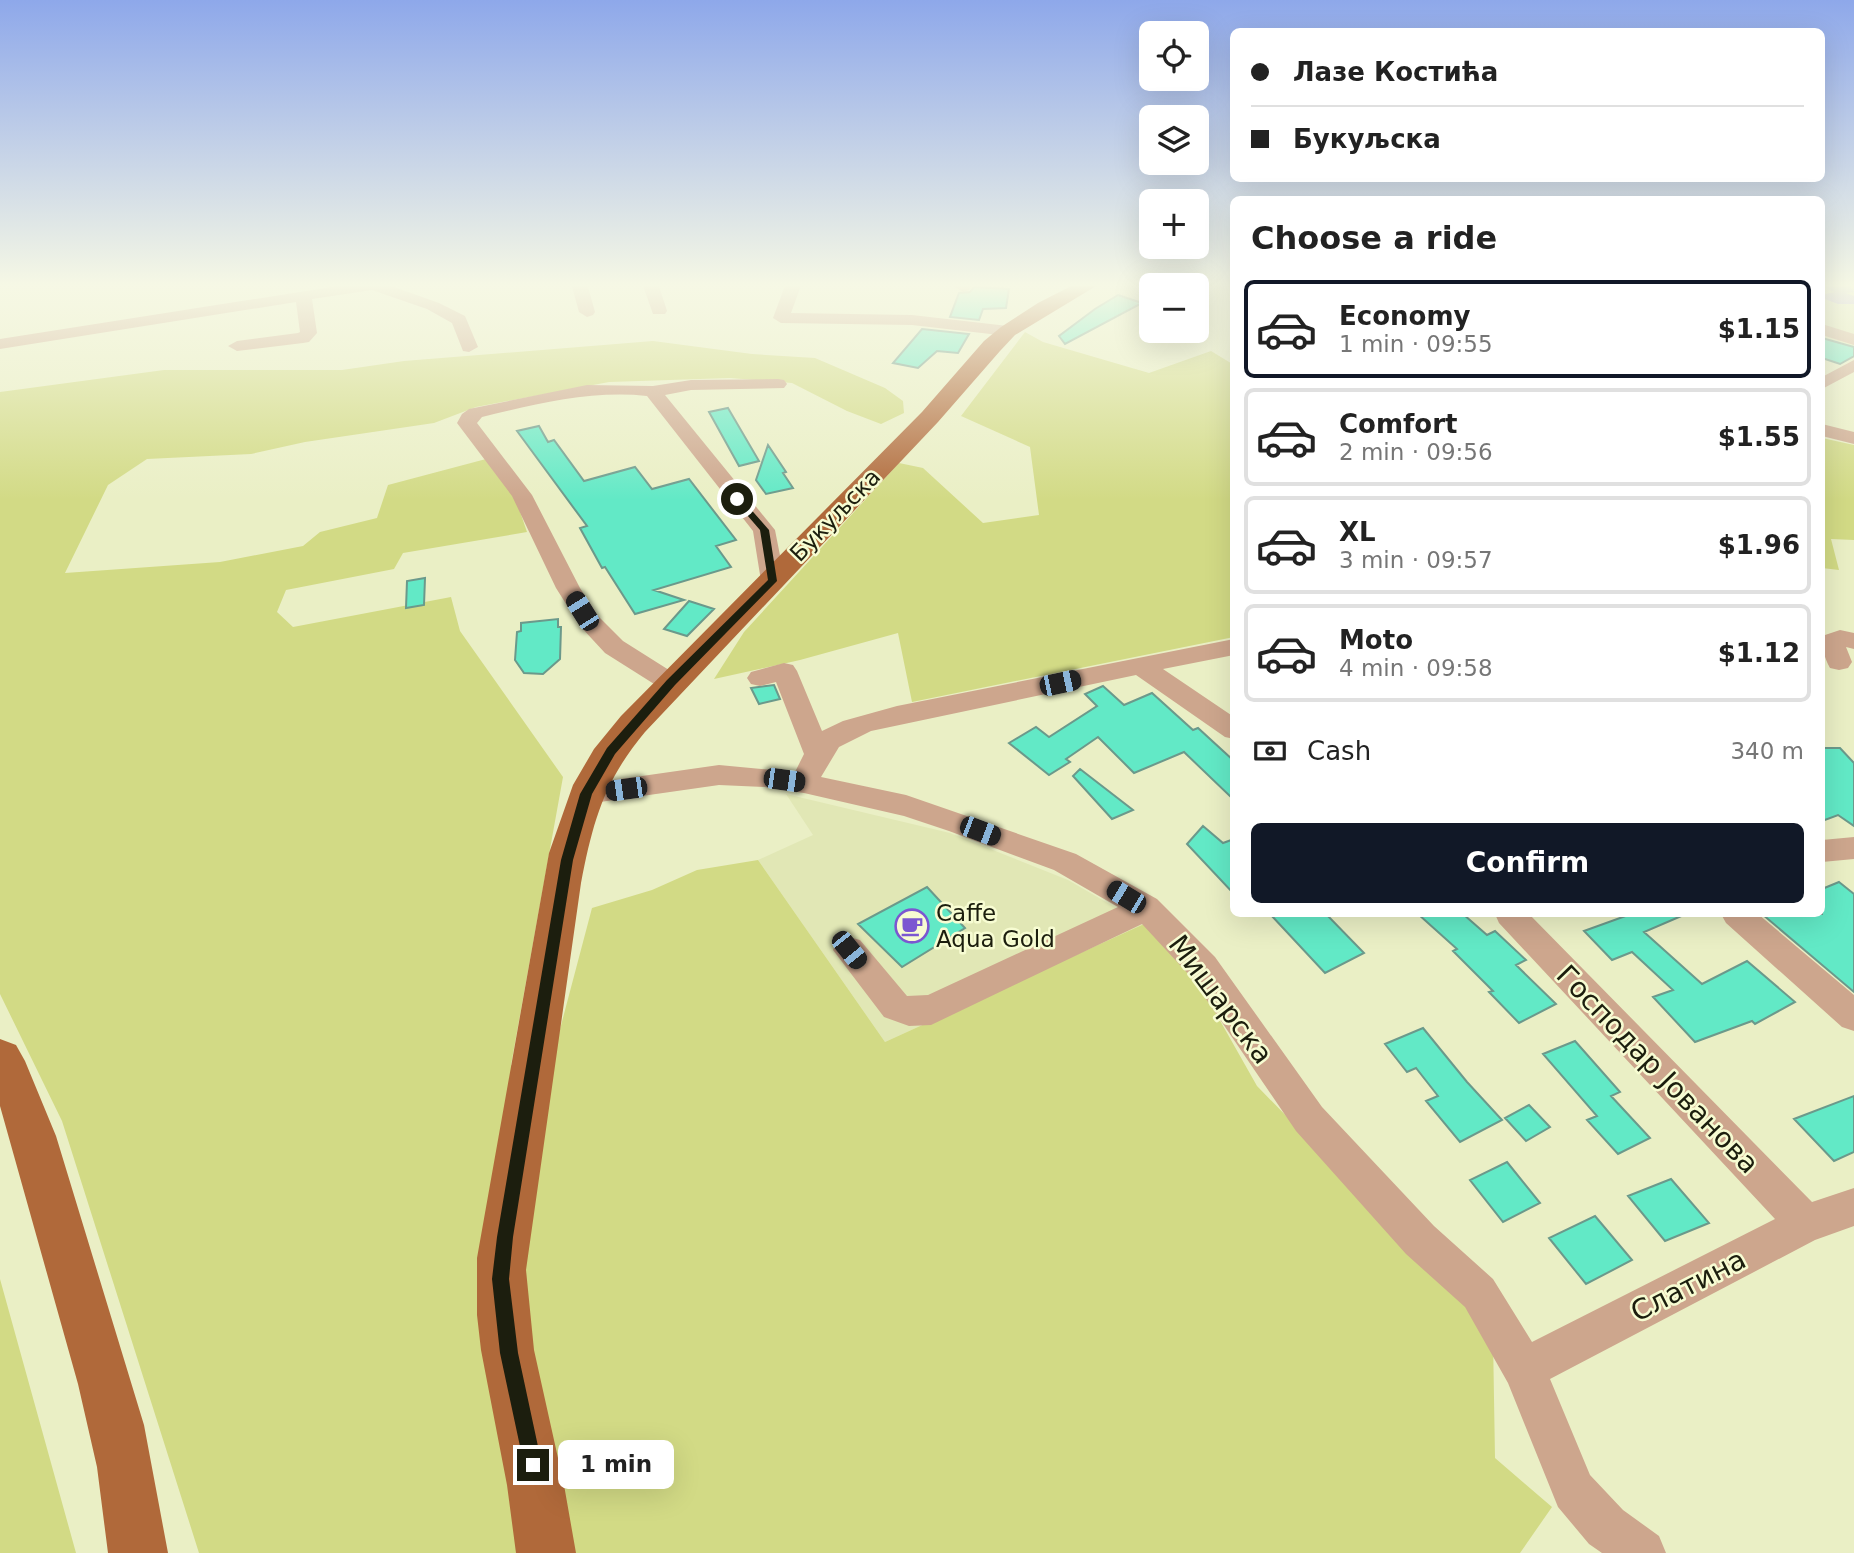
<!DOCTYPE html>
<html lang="en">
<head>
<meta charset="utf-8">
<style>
  :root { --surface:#fff; --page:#f6f6f6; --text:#222; --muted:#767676; --line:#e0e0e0; --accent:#111827 }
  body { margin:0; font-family:"DejaVu Sans",sans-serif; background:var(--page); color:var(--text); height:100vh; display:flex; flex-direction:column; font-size:26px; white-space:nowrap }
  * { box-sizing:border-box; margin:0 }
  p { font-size:23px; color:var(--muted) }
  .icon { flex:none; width:38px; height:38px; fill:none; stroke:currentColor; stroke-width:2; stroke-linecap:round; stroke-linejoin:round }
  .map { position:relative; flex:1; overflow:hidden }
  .drawer { position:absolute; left:1230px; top:196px; width:595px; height:721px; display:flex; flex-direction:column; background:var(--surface); border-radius:10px; box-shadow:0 7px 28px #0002 }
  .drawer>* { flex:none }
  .top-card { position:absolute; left:1230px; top:28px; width:595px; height:154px; border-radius:10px; box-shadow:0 7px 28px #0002; display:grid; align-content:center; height:154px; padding:0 21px; background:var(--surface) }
  .tools { position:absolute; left:1139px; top:21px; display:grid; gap:14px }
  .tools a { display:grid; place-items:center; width:70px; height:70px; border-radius:10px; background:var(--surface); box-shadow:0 7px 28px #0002; font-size:35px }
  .end { position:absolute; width:32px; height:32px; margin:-16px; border:9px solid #1c1e0e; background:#fff; box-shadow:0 0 0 4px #fff }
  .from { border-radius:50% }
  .bubble { position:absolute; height:49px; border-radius:10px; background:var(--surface); box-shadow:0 7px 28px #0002; font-size:23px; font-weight:800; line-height:49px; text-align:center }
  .car { position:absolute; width:21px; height:42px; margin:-21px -10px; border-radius:9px; box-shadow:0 0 5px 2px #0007; background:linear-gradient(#222 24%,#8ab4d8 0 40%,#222 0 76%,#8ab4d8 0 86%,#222 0) }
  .top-card b { display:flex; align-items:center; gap:24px; height:66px; font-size:26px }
  .top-card b+b { border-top:2px solid var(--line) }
  .top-card i { width:18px; height:18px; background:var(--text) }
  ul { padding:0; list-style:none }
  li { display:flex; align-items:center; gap:21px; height:98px; margin:0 14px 10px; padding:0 7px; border:4px solid var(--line); border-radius:10px }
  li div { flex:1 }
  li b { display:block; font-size:26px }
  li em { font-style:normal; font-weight:800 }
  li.current { border-color:var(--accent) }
  li>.icon { width:63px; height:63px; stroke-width:1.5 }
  h2 { padding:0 21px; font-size:32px; line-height:84px }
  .pay { display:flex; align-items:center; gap:18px; height:77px; padding:0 21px; font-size:26px }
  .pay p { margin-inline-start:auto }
  .primary-button { display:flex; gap:14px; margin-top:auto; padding:14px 21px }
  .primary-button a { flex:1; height:80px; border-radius:10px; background:var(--accent); color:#fff; font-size:28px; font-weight:800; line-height:80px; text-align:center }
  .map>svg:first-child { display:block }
  .built { fill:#e1e7b5 }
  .green { fill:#d2da85 }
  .water { fill:#a895ee }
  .building { fill:#62e9c6; stroke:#6b998b; stroke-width:2 }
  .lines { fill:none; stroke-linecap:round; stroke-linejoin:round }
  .minor { fill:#cda68d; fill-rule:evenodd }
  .major { fill:#b0693a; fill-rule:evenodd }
  .route { fill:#1c1e0e }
  .labels { text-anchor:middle; stroke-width:5; stroke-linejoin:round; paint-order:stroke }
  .street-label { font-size:23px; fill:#1c1e0e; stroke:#f7fcd2 }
  .poi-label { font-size:23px; fill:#1c1e0e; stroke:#f7fcd2; text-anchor:start }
  .near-street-label { font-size:28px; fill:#1c1e0e; stroke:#f7fcd2 }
</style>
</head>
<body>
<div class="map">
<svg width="1854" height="1553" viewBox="0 0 1854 1553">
  <rect width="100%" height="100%" fill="#eaefc5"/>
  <path class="built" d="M1822,283h32v72l-19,-6 -13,7z
    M786,794l164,39 118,47 76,44 -259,118 -127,-182 55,-25z"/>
  <path class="green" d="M1025,332l18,10 106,31 62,-22 23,14v272l-322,65 -14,-69 -98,27 -86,19 30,-47 155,-169 24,5 60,55 56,-8 -9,-68 -69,-31z
    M653,341l99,13 63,4 70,30 18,13 1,12 -23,11 -34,-13 -55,-28 -62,-5 -121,4 -133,25 -42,16 -129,19 -54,12 -104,5 -39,26 -43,88 155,-11 83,-16 17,-14 57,-14 11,-33 98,-26 28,35 13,38 -124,21 -9,16 -108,21 -9,22 16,15 158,-30 9,34 103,146 -52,288 39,2 42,-159 60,-18 45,-20 61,-10 127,182 259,-118 48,47 65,115 150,154 86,98 2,120 57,49 -32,46h-1321l-137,-432 -62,-127v-602l164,-22h178l62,-9z
    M1822,438l32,7v95l-23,-1 8,31 -17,-2z
    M0,1279l76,274h-76z"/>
  <path class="water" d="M1824,283h30l-6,1 6,8 -8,1 8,3v8h-16l-13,-5v-5l10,-2 -8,-3z"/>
  <path class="building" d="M974,287l35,2 -3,19 -23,1 -4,11 -29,-3 9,-24 11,-1z
    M1118,295l24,8 -77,41 -6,-8 36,-27z
    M922,329l47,5 -11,19 -21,-2 -19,17 -25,-5z
    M1822,338l32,9v9l-14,8 -18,-6z
    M728,408l31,53 -20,5 -30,-54z
    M539,426l9,16 6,-2 30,41 51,-14 17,22 37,-10 47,61 -20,6 15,21 -77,23 30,10 -49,14 -30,-47 -3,1 -22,-40 7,-2 -70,-95z
    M768,445l18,27 -3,1 10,15 -27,6 -10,-14z
    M425,578l-1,27 -18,3 1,-27z
    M689,601l25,8 -27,27 -23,-7z
    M558,619v8h3l-1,32 -17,15 -19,-1 -9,-13 2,-28 4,-1v-8z
    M774,685l6,14 -21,5 -8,-16z
    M1103,686l21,19 28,-12 41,37 5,-2 36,33v39l-50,-48 -50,21 -36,-36 -32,22 4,3 -21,13 -40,-32 27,-16 13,10 48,-31 -12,-12z
    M1822,748h18l14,15v63l-16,-11 -16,6z
    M1080,769l53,41 -21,9 -39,-43z
    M1203,826l20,17 11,-4v55l-47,-50z
    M1839,882l15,12v98l-92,-78h60v-25z
    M927,887l38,41 -63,39 -44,-43z
    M1270,914h56l38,39 -39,20z
    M1418,914h45l24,21 8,-4 31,29 -10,5 40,39 -37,19 -30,-31 4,-1 -40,-40 4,-2z
    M1631,914h55l-42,18 58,52 45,-23 48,41 -40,22 -3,-3 -57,21 -42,-45 20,-7 -41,-38 -20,8 -28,-29z
    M1423,1028l44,54 35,38 -42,22 -34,-41 12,-5 -22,-28 -9,4 -22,-28z
    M1575,1041l45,51 -9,4 39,42 -32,16 -31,-34 10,-4 -54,-62z
    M1854,1096v56l-20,9 -40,-42z
    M1529,1105l21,22 -24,14 -21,-23z
    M1507,1162l33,41 -37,19 -33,-42z
    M1671,1179l38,44 -44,18 -37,-45z
    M1595,1216l37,44 -46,24 -37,-46z"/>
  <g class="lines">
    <path class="minor" d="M357,283h36l-2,3 48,17 26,13 13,31 -9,5 -6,-1 -11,-28 -25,-14 -55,-19 -60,9 5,34 -8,9 -6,1 -66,8 -9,-5 9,-5 61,-8 2,-1 -4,-30 -296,47v-10z
      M571,283h16l8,29 -2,3 -6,2 -8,-5z
      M642,283h16l9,28 -2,3h-12z
      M786,283h16l-11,30 121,2 96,11 8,5 -8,5 -96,-11 -131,-2 -8,-5z
      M957,283h16l-4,7 -6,2 -8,-5z
      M1193,283h16l-4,41 -8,5v-44z
      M1822,324l32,10v11l-32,-10z
      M1854,360v12l-32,17v-12z
      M778,379l6,1 3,4 -3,4 -93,2 -26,5 110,135 10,51 -4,5h-16l-4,-5 -8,-50 -106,-135c-55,-6 -111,8 -165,21l-5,6 55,72 48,93 18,28 25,25 57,36 4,6 -4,6 -9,2 -9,-2 -57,-36 -25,-27 -24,-38 -44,-92 -55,-73 5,-9 7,-5 118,-24 66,1 38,-6z
      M1822,424l32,8v12l-32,-8z
      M1840,630l14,3v16l-8,-2 6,15 -4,6 -9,2 -9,-2c-6,-11 -8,-20 -8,-32z
      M1234,639v16l-71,14 71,48v22l-9,-2 -89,-62 -265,56 -32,16 -18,30 85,18 170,59 81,45 58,58 107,150 112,119 59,53 39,63 243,-123 -276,-296 -4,-9h34l283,288 42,-14v38l-39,14 -265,139 40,96 33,35 36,26 7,17h-64l-13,-9 -31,-37 -50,-124 -43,-76 -59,-53 -110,-123 -105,-154 -49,-53 -211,101 -22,1 -25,-9 -51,-67 5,-10 11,-3 11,3 47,56 21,-1 190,-88 -64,-37 -105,-39 -45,-15 -100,-23 -39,-6 -46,-2 -133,19 -10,-3 -4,-7 4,-7 10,-3 133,-19 76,7 9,-18 -28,-72 -16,4 -9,-2 -4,-6 4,-6 33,-9 9,2 4,6 25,60 21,-10 54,-15z
      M1854,837v22l-32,3v-22z
      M1721,914h37l96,81v36l-12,-4 -116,-104z"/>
    <path class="major" d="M1077,283h24l-86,52 -15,16 -62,71 -293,310c-41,49 -52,89 -64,151l-55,387 8,80 30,135 12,68h-60l-9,-68 -26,-135 -4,-35v-57l72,-405 24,-68 21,-36 27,-33 301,-304 62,-71 17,-14 37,-24z
      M0,1039l16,6 9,16 31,75 88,289 24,128h-60l-11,-86 -19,-83 -78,-278z"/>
  </g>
  <linearGradient id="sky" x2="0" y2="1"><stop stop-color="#8ea8ea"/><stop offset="0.57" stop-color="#f6f8e5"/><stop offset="1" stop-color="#f6f8e5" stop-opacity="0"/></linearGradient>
  <rect width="1854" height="500" fill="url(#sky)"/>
  <path class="route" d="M734,497h6l29,33 8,51 -102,104 -60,69 -23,40 -19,66 -60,377 -4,42 9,74 24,112 -3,6 -6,3 -7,-3 -2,-6 -24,-112 -8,-74 5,-42 64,-377 19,-66 27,-46 60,-68 101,-100 -8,-50 -26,-30z"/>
  <defs>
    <symbol id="cafe-ring" viewBox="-11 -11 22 22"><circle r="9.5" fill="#f7fcd2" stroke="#7b57d1" stroke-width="1.5"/><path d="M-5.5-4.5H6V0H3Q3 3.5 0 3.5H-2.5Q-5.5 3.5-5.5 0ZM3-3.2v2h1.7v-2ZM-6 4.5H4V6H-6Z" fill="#7b57d1"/></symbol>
  </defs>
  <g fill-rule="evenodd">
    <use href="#cafe-ring" x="893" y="907" width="38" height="38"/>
  </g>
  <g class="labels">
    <g class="street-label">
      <text transform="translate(835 515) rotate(-46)" y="8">Букуљска</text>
    </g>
    <g class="poi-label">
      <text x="936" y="921">Caffe<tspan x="936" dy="26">Aqua Gold</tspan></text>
    </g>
    <g class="near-street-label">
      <text transform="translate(1221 999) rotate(53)" y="10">Мишарска</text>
      <text transform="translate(1658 1069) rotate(46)" y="10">Господар Јованова</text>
      <text transform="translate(1688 1285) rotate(-27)" y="10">Слатина</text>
    </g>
  </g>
</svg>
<div class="tools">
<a><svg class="icon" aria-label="locate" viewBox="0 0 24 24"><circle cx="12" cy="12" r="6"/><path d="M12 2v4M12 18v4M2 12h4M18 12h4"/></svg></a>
<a><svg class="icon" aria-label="layers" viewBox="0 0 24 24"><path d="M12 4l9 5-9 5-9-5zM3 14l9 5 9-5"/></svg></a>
<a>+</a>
<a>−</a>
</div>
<i class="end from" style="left:737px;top:499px"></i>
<i class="end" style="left:533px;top:1465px"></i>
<div class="bubble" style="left:558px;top:1440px;width:116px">1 min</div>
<i class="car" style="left:582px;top:611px;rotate:328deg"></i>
<i class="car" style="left:1060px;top:683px;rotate:78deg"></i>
<i class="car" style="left:784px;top:780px;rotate:98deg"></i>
<i class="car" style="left:626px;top:789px;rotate:262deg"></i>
<i class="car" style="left:980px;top:831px;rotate:111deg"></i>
<i class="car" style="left:1126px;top:897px;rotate:301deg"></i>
<i class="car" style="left:849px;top:950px;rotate:141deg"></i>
<div class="top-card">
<b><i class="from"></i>Лазе Костића</b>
<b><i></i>Букуљска</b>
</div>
<section class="drawer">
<h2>Choose a ride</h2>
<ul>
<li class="current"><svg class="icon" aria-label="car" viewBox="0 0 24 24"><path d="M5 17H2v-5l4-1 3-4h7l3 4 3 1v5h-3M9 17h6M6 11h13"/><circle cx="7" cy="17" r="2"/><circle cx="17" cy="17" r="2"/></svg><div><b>Economy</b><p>1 min · 09:55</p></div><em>$1.15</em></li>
<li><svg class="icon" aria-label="car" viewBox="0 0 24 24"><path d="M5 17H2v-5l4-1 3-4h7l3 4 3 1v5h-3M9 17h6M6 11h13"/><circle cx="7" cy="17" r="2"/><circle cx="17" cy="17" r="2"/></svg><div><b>Comfort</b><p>2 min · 09:56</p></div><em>$1.55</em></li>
<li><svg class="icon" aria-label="car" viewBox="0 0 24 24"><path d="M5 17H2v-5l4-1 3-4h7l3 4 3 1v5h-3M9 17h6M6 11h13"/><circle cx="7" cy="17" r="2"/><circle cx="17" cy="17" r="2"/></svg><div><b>XL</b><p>3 min · 09:57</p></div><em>$1.96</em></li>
<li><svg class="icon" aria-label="car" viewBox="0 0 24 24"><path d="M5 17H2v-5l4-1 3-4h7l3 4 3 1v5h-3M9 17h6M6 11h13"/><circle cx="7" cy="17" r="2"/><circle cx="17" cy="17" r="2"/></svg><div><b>Moto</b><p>4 min · 09:58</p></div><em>$1.12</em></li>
</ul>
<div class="pay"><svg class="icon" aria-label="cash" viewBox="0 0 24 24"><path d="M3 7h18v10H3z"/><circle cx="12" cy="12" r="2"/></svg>Cash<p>340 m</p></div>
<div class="primary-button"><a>Confirm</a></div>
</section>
</div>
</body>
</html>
